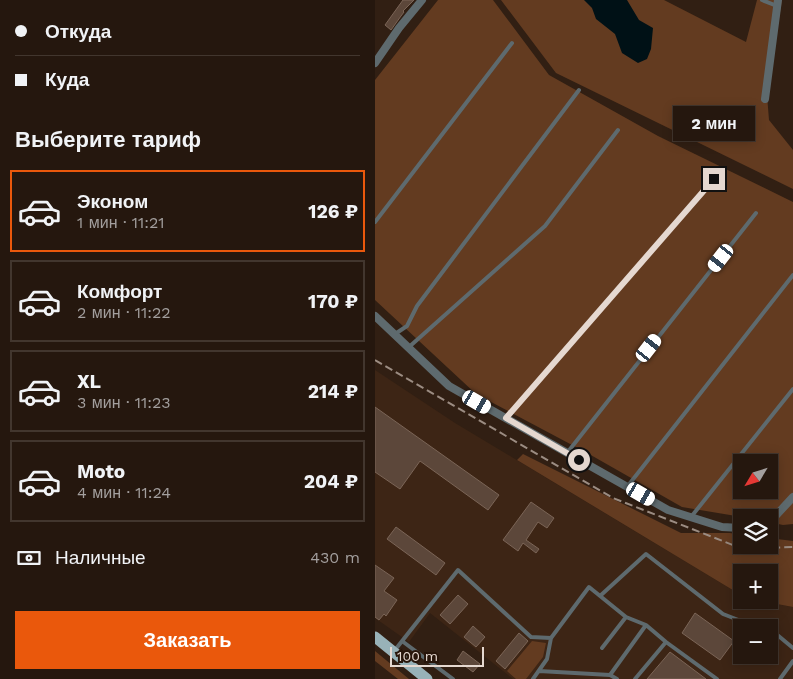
<!DOCTYPE html>
<html lang="ru">
<head>
<meta charset="utf-8">
<style>
  :root { --surface:#25170e; --page:#2d2017; --text:#f1f3f6; --muted:#a39f9e; --line:#42362e; --accent:#ea580c }
  body { margin:0; font-family:"Work Sans",sans-serif; background:var(--page); color:var(--text); height:100vh; display:flex; flex-direction:column; font-size:19px; white-space:nowrap }
  * { box-sizing:border-box; margin:0 }
  p { font-size:16px; color:var(--muted) }
  .icon { flex:none; width:28px; height:28px; fill:none; stroke:currentColor; stroke-width:2; stroke-linecap:round; stroke-linejoin:round }
  .map { position:relative; flex:1; overflow:hidden }
  .side { display:flex; flex-direction:column; background:var(--surface); width:375px }
  .side>* { flex:none }
  .hud { display:grid; align-content:center; height:110px; padding:0 15px; background:var(--surface) }
  .needle { width:32px; rotate:232deg }
  .fabs { position:absolute; left:358px; top:454px; display:grid; gap:10px }
  .fabs a { display:grid; place-items:center; width:45px; height:45px; border-radius:0px; background:var(--surface); box-shadow:0 2px 12px #0003,0 0 0 1px var(--line); font-size:25px }
  .scale { position:absolute; left:15px; bottom:12px; width:94px; box-sizing:border-box; padding-left:5px; border:2px solid #e5d8d0; border-top:0; font-size:14px; line-height:18px; white-space:nowrap; color:#e5d8d0; -webkit-text-stroke:4px #27150a; paint-order:stroke }
  .end { position:absolute; width:22px; height:22px; margin:-11px; border:6px solid #e5d8d0; background:#111; box-shadow:0 0 0 2px #111 }
  .from { border-radius:50% }
  .bubble { position:absolute; height:35px; border-radius:0px; background:var(--surface); box-shadow:0 2px 12px #0003,0 0 0 1px var(--line); font-size:16px; font-weight:700; line-height:35px; text-align:center }
  .car { position:absolute; width:15px; height:30px; margin:-15px -8px; border-radius:6px; box-shadow:0 0 4px 1px #0007; background:linear-gradient(#fff 24%,#345 0 40%,#fff 0 76%,#345 0 86%,#fff 0) }
  .hud b { display:flex; align-items:center; gap:18px; height:48px; font-size:19px }
  .hud b+b { border-top:1px solid var(--line) }
  .hud i { width:12px; height:12px; background:var(--text) }
  ul { padding:0; list-style:none }
  li { display:flex; align-items:center; gap:15px; height:82px; margin:0 10px 8px; padding:0 5px; border:2px solid var(--line); border-radius:0px }
  li div { flex:1 }
  li b { display:block; font-size:19px }
  li em { font-style:normal; font-weight:700 }
  li.current { border-color:var(--accent) }
  li>.icon { width:45px; height:45px; stroke-width:1.5 }
  h2 { padding:0 15px; font-size:22px; line-height:60px }
  .pay { display:flex; align-items:center; gap:12px; height:55px; padding:0 15px; font-size:19px }
  .pay p { margin-inline-start:auto }
  .cta { display:flex; gap:10px; margin-top:auto; padding:10px 15px }
  .cta a { flex:1; height:58px; border-radius:0px; background:var(--accent); color:#fff; font-size:20px; font-weight:700; line-height:58px; text-align:center }
  main { display:flex; flex:1; min-height:0 }
  .map>svg:first-child { display:block }
  .built { fill:#3d2515; fill-rule:evenodd }
  .green { fill:#633b20; fill-rule:evenodd }
  .water { fill:#001116 }
  .building { fill:#5c473a; stroke:#7b6557 }
  .lines { fill:none; stroke-linecap:round; stroke-linejoin:round }
  .service { stroke:#5e6a6e; stroke-width:4 }
  .minor { stroke:#5e6a6e; stroke-width:8 }
  .primary { stroke:#98b2b8; stroke-width:11 }
  .rail { stroke:#9b8c82; stroke-width:2; stroke-dasharray:8 4; stroke-linecap:butt }
  .route { stroke:#e5d8d0; stroke-width:6 }
</style>
</head>
<body>
<main>
<section class="side">
<div class="hud">
<b><i class="from"></i>Откуда</b>
<b><i></i>Куда</b>
</div>
<h2>Выберите тариф</h2>
<ul>
<li class="current"><svg class="icon" aria-label="car" viewBox="0 0 24 24"><path d="M5 17H2v-5l4-1 3-4h7l3 4 3 1v5h-3M9 17h6M6 11h13"/><circle cx="7" cy="17" r="2"/><circle cx="17" cy="17" r="2"/></svg><div><b>Эконом</b><p>1 мин · 11:21</p></div><em>126 ₽</em></li>
<li><svg class="icon" aria-label="car" viewBox="0 0 24 24"><path d="M5 17H2v-5l4-1 3-4h7l3 4 3 1v5h-3M9 17h6M6 11h13"/><circle cx="7" cy="17" r="2"/><circle cx="17" cy="17" r="2"/></svg><div><b>Комфорт</b><p>2 мин · 11:22</p></div><em>170 ₽</em></li>
<li><svg class="icon" aria-label="car" viewBox="0 0 24 24"><path d="M5 17H2v-5l4-1 3-4h7l3 4 3 1v5h-3M9 17h6M6 11h13"/><circle cx="7" cy="17" r="2"/><circle cx="17" cy="17" r="2"/></svg><div><b>XL</b><p>3 мин · 11:23</p></div><em>214 ₽</em></li>
<li><svg class="icon" aria-label="car" viewBox="0 0 24 24"><path d="M5 17H2v-5l4-1 3-4h7l3 4 3 1v5h-3M9 17h6M6 11h13"/><circle cx="7" cy="17" r="2"/><circle cx="17" cy="17" r="2"/></svg><div><b>Moto</b><p>4 мин · 11:24</p></div><em>204 ₽</em></li>
</ul>
<div class="pay"><svg class="icon" aria-label="cash" viewBox="0 0 24 24"><path d="M3 7h18v10H3z"/><circle cx="12" cy="12" r="2"/></svg>Наличные<p>430 m</p></div>
<div class="cta"><a>Заказать</a></div>
</section>
<div class="map">
<svg width="418" height="679" viewBox="0 0 418 679">
  <rect width="100%" height="100%" fill="#311f13"/>
  <path class="built" d="M0,370l80,53 286,172v5h15l37,7v72h-280l-83,-66 -21,29 -34,-24zM366,628h28v27h-28z"/>
  <path class="green" d="M63,0h55l56,75 109,61 135,66v322l-10,1 -14,-3v-4l-27,-1 -60,-10 -93,-53 -113,-60 -101,-94v-220zM366,462h28v28h-28z
    M126,0h163l82,42 11,-42h25l-15,95 2,25 24,30v39l-237,-116z
    M148,454l158,79h49l11,2v10h28v-7l24,3v66l-37,-7h13v-28h-28v23l-224,-135z
    M157,641l14,2 -3,14 -17,22h-10l-9,-8z
    M0,651l34,28h-11l-23,-18z"/>
  <path class="water" d="M209,0h43l12,20 14,8 -2,21 -4,10 -9,4 -16,-10 -7,-19 -19,-15 -4,-11z"/>
  <path class="building" d="M28,0h11l-11,11 1,1 -3,4 -10,14 -6,-5z
    M0,407l124,88 -11,15 -68,-49 -20,28 -25,-17z
    M156,502l23,16 -7,10 -9,-6 -12,18 13,9 -3,4 -13,-10 -5,8 -15,-11z
    M21,527l49,36 -9,12 -49,-36z
    M0,565l19,13 -10,13 13,9 -11,16 -2,-2 -5,6 -4,-3z
    M83,595l10,9 -18,20 -10,-9z
    M320,613l39,28 -14,19 -38,-27z
    M98,626l12,11 -9,10 -12,-10z
    M144,633l9,8 -23,28 -9,-8z
    M88,651l17,13 -7,8 -16,-12z
    M295,652l36,27h-59z"/>
  <g class="lines">
    <path class="service" d="M387,0l15,6
      M0,222l137,-179
      M20,334l12,-8 10,-20 162,-216
      M34,347l136,-121 73,-96
      M131,418l208,-239
      M192,453l189,-240
      M252,487l166,-212
      M316,517l102,-128
      M225,596l46,-42 77,60 36,14
      M251,617l20,8 20,17 51,37
      M394,631l6,2 18,15
      M27,641l51,38
      M20,650l63,-80 73,67 20,1
      M164,671l71,4 7,4
      M235,675l36,-50
      M158,679l14,-20 4,-21 38,-51 37,30 -24,31
      M260,679l31,-37
      M405,679l13,-18"/>
    <path class="minor" d="M0,63l24,-35 23,-28
      M390,99l13,-99
      M0,316l74,70 219,124 54,17 19,1
      M394,523l24,-26"/>
    <path class="primary" d="M0,637l52,42"/>
    <path class="rail" d="M0,360l238,138 130,51 50,-2"/>
  </g>
  <g class="lines">
    <path class="route" d="M204,460l-73,-42 208,-239"/>
  </g>
</svg>
<div class="fabs">
<a><svg class="needle" viewBox="-14 -14 28 28"><path d="M0-13l5 13h-10z" fill="#e53935"/><path d="M0 13l5-13h-10z" fill="#a39f9e"/></svg></a>
<a><svg class="icon" aria-label="layers" viewBox="0 0 24 24"><path d="M12 4l9 5-9 5-9-5zM3 14l9 5 9-5"/></svg></a>
<a>+</a>
<a>−</a>
</div>
<div class="scale">100 m</div>
<i class="end from" style="left:204px;top:460px"></i>
<i class="end" style="left:339px;top:179px"></i>
<div class="bubble" style="left:298px;top:106px;width:82px">2 мин</div>
<i class="car" style="left:346px;top:258px;rotate:218deg"></i>
<i class="car" style="left:274px;top:348px;rotate:38deg"></i>
<i class="car" style="left:102px;top:402px;rotate:120deg"></i>
<i class="car" style="left:266px;top:494px;rotate:120deg"></i>
</div>
</main>
</body>
</html>
